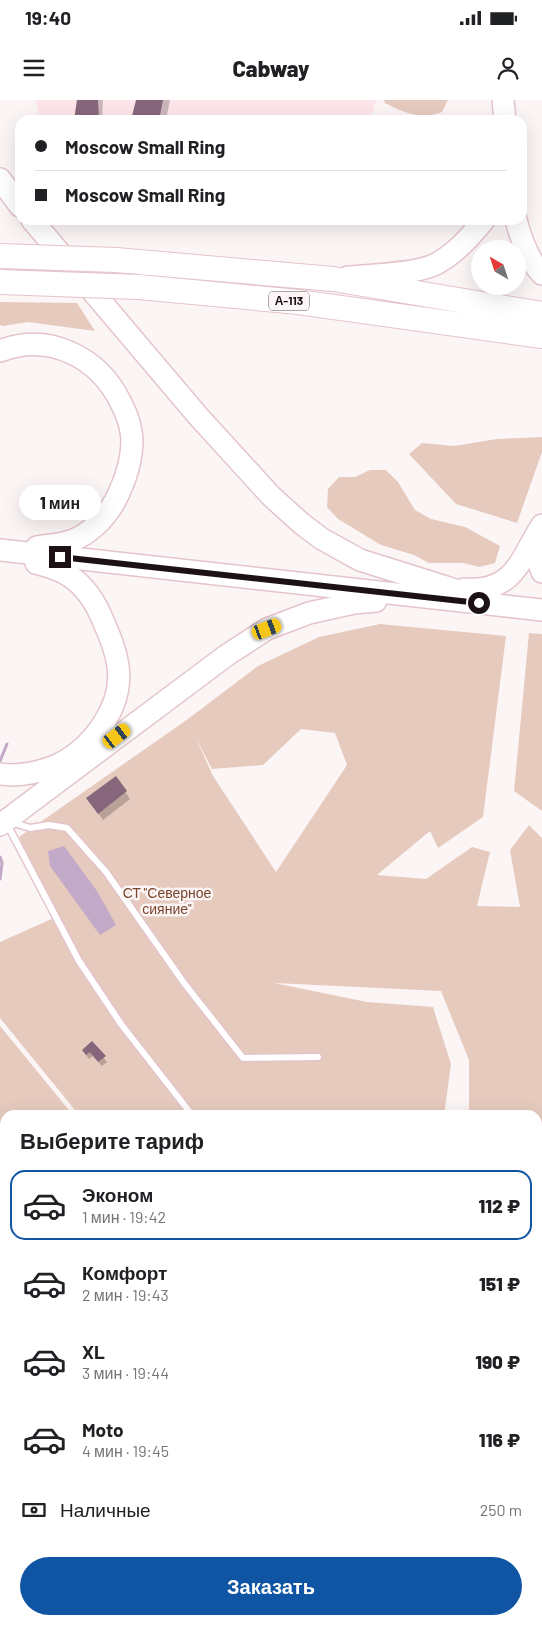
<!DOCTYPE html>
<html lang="ru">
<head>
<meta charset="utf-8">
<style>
  :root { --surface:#fff; --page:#f2f2f2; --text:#202124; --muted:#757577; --line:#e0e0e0; --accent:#1054a4 }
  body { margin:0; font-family:Barlow,sans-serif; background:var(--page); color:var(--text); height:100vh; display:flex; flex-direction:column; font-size:19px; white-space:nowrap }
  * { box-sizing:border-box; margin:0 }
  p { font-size:16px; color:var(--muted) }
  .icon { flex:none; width:28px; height:28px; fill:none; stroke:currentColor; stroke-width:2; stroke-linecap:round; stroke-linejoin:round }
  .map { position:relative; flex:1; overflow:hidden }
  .drawer { position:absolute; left:0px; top:1010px; width:542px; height:515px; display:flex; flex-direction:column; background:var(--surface); border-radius:15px 15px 0 0; box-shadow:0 5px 20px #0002 }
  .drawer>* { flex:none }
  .guide { position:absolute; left:15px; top:15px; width:512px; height:110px; border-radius:15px; box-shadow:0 5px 20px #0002; display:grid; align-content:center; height:110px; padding:0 20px; background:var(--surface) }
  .needle { width:32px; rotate:321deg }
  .controls { position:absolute; left:471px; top:140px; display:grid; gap:10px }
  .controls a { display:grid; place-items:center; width:55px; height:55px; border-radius:50%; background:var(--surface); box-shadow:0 5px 20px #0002; font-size:25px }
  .end { position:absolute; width:22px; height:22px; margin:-11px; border:6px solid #1c1214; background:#fff; box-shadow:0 0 0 2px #fff }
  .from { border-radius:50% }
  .bubble { position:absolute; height:35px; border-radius:18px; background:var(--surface); box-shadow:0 5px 20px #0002; font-size:16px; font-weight:800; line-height:35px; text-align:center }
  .car { position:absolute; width:15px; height:30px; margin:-15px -8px; border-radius:6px; box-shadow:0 0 4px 1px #0007; background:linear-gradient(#f5c518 24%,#345 0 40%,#f5c518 0 76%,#345 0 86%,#f5c518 0) }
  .guide b { display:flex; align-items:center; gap:18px; height:48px; font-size:19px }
  .guide b+b { border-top:1px solid var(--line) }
  .guide i { width:12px; height:12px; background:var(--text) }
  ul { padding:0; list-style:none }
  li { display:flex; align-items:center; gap:15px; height:70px; margin:0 10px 8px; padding:0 10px; border:2px solid transparent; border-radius:15px }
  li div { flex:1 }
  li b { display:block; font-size:19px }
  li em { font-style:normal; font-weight:800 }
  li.active { border-color:var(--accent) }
  li>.icon { width:45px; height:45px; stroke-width:1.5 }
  h2 { padding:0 20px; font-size:22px; line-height:60px }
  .pay { display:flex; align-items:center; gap:12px; height:55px; padding:0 20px; font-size:19px }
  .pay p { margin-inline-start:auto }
  .cta { display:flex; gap:10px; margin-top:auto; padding:10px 20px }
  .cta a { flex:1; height:58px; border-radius:30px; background:var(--accent); color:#fff; font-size:20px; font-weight:800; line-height:58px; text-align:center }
  .status { display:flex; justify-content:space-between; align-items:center; height:35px; padding:0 25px; background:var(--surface); direction:ltr }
  .status svg { height:14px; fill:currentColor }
  header { display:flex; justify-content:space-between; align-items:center; height:65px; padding:0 20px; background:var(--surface); font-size:22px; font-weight:800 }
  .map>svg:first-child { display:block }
  .built { fill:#fee5ea }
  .green { fill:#e6cabe; fill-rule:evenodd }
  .water { fill:#c3a9c8 }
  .shadow { fill:#0003 }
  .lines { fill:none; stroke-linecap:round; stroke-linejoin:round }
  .stream { stroke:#c3a9c8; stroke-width:3 }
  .building { fill:#87667b }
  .service-casing { stroke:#e4c4cb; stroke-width:9 }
  .trunk-casing { stroke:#e4c4cb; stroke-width:24 }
  .motorway-casing { stroke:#e4c4cb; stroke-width:26 }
  .service { stroke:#fff; stroke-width:6 }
  .trunk { stroke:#fff; stroke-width:21 }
  .motorway { stroke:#fff; stroke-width:24 }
  .motorway-bridge-casing { stroke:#e4c4cb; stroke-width:26; stroke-linecap:butt }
  .motorway-bridge { stroke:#fff; stroke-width:24 }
  .route { stroke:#1c1214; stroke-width:6 }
  .labels { text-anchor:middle; stroke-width:5; stroke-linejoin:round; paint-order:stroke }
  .shield { fill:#fcf5f6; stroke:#5f5658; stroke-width:1 }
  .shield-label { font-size:12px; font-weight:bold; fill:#1c1214 }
  .park-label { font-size:14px; fill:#78442a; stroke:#fcf5f6 }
</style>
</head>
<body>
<div class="status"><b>19:40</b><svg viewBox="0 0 49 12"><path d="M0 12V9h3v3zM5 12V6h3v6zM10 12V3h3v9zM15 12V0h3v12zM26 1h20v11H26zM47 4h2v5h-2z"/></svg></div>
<header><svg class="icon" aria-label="menu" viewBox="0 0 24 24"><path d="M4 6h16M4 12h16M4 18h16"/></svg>Cabway<svg class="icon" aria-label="person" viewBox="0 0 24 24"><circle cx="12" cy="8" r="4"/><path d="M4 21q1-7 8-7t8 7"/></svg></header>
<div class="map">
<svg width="542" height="1525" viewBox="0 0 542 1525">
  <rect width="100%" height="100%" fill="#fcf5f6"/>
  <path class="built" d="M35,0h341l-6,20h-329z"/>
  <path class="green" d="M384,0h64l-6,12c-21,8 -38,1 -57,-9z
    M0,202l77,1 18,28 -67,-9 -25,4 -3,-1z
    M542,337v15l-25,71 -61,-19 -47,-50 13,-11 32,3 43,-7z
    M370,370h16l12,12 17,28 16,9 34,8 35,19 -5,17 -16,4 -16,-4h-34l-15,-8 -33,-10 -43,-26 -11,-12 1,-18 11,-12h16z
    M380,524l126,12 -23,181 -45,31 -8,-17 -53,44 49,4 46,-32 18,5 -13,54 43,1 -10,-57 19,-25 13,13v318h-4v-41h-69v-55l-28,-69 -167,-8 93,19 66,5 18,57 -7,51h-365l-79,-97v-76l56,-25 -37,-80 169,-118 70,-53 61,-29zM301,629l34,4 12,32 -71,107 -63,-96 -17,-38 16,31 51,-4z
    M529,533l13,1v177l-28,-20z
    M0,926l73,89h-68v505h481l4,5h-490z
    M538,1078h4v95l-4,17z
    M538,1239l4,4v157l-4,-6z
    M538,1433l4,5v87h-48l-4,-5h48z"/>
  <path class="water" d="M64,746l33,45 19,34 -16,10 -50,-69 -2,-15z"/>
  <path class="shadow" d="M79,0h24l-1,20h-26z
    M137,0h33l-4,20h-33z
    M116,678l14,21 -27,21 -15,-21z
    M92,943l15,19 -5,4 -9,-10 -4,3 -6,-8z"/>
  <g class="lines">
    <path class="stream" d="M0,661l7,-17
      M0,757l2,6 -2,16"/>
  </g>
  <path class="building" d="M77,0h21l1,20h-25z
    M136,0h27l-4,20h-28z
    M116,676l11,15 -29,23 -12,-16z
    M92,941l14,15 -8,6 -8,-10 -4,3 -4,-5z
    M538,1508l4,5v12h-14l-4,-5h14z"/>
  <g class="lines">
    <defs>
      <path id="service" d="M11,722l19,6 19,-3 18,3 39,44 78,111 59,75 75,-1
        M7,724l72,137 42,63 71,91
        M538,1414l4,5"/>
      <path id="trunk" d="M503,0l2,20
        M0,79l20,27
        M32,120l166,196 73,80 31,28 20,15 38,21 86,27 52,18
        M516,120c5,19 12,40 26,54
        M348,177c22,-2 69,-3 88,-13 20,-11 34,-27 48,-44
        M0,251c49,-19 99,6 121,52 6,11 10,24 11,36 0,22 -7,43 -17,62 -10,18 -28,36 -48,41 -10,3 -21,3 -30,5
        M542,438c-4,12 -5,23 0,34
        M0,450l542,60
        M464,489c51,4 56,-30 78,-64
        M0,674c20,3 37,-1 55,-8 36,-16 69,-59 63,-100 -2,-15 -8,-30 -14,-43 -7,-18 -17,-35 -33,-46 -10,-7 -23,-11 -35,-14
        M0,725l227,-170 40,-26 42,-16 45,-10 22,-2"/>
      <path id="motorway" d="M116,160l217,19 209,35
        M139,187l159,15 244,34"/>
    </defs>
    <use href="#service" class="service-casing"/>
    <use href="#trunk" class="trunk-casing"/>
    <use href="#motorway" class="motorway-casing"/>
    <use href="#service" class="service"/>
    <use href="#trunk" class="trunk"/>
    <use href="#motorway" class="motorway"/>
    <defs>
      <path id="motorway-bridge" d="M0,156l116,4
        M0,182l139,5"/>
    </defs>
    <use href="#motorway-bridge" class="motorway-bridge-casing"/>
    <use href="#motorway-bridge" class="motorway-bridge"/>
  </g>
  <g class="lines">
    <path class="route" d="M60,457l419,46"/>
  </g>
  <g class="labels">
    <rect class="shield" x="269" y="191.5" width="40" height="19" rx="4"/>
    <g class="shield-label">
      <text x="289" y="205">А-113</text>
    </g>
    <g class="park-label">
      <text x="167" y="798">СТ "Северное<tspan x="167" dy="16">сияние"</tspan></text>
    </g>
  </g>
</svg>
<div class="controls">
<a><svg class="needle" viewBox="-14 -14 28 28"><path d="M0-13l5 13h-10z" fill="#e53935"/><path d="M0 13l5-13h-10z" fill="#757577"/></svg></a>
</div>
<i class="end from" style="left:479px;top:503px"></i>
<i class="end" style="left:60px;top:457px"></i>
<div class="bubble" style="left:19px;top:385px;width:82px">1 мин</div>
<i class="car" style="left:267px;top:529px;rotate:69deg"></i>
<i class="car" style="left:117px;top:636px;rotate:53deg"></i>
<div class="guide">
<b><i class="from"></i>Moscow Small Ring</b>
<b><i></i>Moscow Small Ring</b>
</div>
<section class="drawer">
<h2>Выберите тариф</h2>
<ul>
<li class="active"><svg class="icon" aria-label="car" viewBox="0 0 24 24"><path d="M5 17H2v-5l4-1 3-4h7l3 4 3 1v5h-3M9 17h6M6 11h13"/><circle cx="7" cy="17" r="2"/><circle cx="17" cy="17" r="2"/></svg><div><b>Эконом</b><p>1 мин · 19:42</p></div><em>112 ₽</em></li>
<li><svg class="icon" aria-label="car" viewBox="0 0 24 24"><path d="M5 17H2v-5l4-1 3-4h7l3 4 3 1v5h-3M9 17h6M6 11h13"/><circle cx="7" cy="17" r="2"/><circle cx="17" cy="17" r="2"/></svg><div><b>Комфорт</b><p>2 мин · 19:43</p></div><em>151 ₽</em></li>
<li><svg class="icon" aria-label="car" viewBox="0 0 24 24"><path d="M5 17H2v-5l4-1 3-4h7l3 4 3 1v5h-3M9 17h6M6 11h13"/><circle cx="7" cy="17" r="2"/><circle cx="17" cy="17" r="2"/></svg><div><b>XL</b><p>3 мин · 19:44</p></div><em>190 ₽</em></li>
<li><svg class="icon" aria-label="car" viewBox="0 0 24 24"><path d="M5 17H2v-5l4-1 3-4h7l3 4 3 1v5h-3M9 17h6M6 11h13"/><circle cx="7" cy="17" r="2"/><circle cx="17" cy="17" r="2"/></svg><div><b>Moto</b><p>4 мин · 19:45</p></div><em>116 ₽</em></li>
</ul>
<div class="pay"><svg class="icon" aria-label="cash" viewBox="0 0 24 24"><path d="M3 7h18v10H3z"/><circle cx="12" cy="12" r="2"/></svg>Наличные<p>250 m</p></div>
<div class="cta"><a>Заказать</a></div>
</section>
</div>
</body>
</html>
